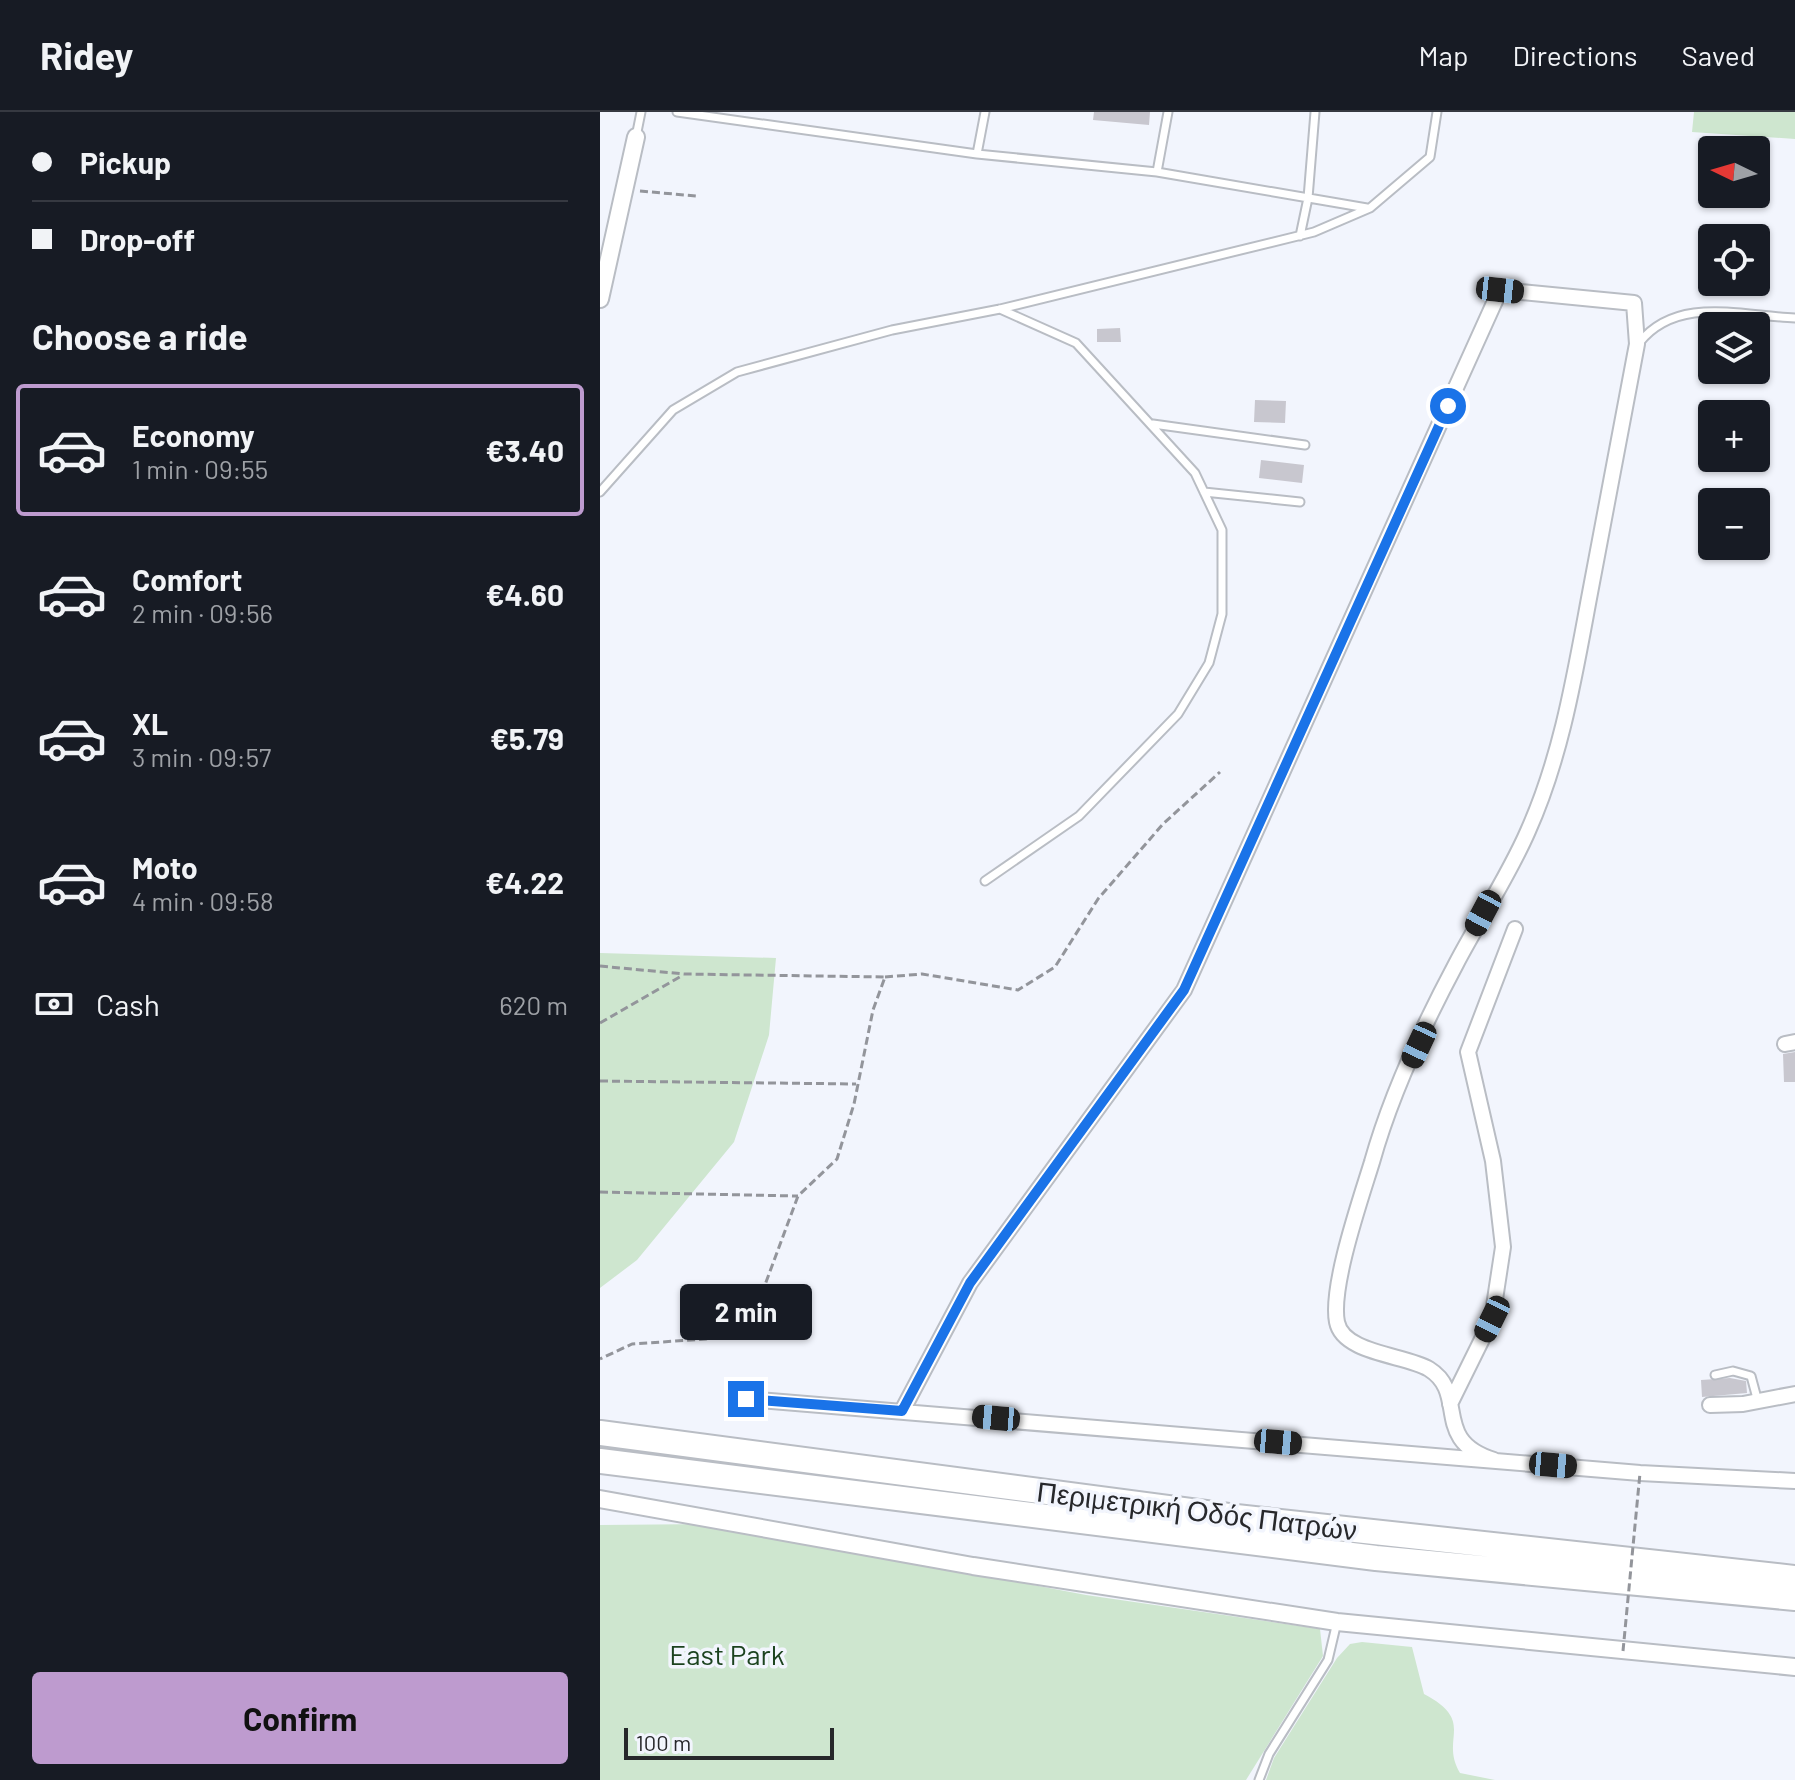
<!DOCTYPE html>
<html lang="en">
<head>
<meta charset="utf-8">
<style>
  :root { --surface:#171b24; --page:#20242c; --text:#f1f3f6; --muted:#9ea1a6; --line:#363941; --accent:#be9bcf }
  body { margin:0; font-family:Barlow,sans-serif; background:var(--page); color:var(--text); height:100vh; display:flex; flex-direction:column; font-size:30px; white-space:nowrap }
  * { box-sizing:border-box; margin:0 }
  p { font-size:26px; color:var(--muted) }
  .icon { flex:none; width:44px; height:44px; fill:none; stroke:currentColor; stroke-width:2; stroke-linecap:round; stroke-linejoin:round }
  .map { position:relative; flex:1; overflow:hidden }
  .side { display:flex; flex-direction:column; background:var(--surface); width:600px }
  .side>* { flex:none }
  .guide { display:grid; align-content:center; height:176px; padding:0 32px; background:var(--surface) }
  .needle { width:52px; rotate:275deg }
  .fabs { position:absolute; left:1098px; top:24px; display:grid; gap:16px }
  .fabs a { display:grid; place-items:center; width:72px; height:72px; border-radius:8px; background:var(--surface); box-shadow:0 2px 6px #0004; font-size:40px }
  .scale { position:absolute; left:24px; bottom:20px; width:210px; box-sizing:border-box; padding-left:8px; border:4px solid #27282b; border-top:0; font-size:22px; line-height:28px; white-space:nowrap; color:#27282b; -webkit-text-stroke:6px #f2f5fd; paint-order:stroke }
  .end { position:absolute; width:36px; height:36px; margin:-18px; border:10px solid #1a73e8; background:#fff; box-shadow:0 0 0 4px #fff }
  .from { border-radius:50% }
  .bubble { position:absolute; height:56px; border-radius:8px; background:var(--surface); box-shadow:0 2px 6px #0004; font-size:26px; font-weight:700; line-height:56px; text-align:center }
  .car { position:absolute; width:24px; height:48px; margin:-24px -12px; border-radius:10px; box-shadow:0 0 6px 2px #0007; background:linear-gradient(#222 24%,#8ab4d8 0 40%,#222 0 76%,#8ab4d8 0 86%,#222 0) }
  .guide b { display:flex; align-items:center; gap:28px; height:76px; font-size:30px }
  .guide b+b { border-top:2px solid var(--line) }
  .guide i { width:20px; height:20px; background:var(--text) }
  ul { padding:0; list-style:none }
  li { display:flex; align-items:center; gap:24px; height:132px; margin:0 16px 12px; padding:0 16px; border:4px solid transparent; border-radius:8px }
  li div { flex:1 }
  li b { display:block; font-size:30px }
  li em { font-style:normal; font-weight:700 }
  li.active { border-color:var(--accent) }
  li>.icon { width:72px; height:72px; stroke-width:1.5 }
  h2 { padding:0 32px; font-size:36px; line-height:96px }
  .pay { display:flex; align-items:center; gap:20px; height:88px; padding:0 32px; font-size:30px }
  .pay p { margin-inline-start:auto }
  .action { display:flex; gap:16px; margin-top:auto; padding:16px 32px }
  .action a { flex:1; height:92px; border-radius:8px; background:var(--accent); color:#111; font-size:32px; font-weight:700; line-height:92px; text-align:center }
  header { display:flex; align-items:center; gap:48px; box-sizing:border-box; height:112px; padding:0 40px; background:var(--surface); border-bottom:2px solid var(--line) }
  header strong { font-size:38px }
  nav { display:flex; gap:44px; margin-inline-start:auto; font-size:28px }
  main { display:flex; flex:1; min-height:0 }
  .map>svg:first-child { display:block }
  .green { fill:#cee6cf }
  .building { fill:#c8c7cf }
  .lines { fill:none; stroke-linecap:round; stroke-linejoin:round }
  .service-casing { stroke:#b9bdc4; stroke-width:11 }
  .minor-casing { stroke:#b9bdc4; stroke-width:18 }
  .tertiary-casing { stroke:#b9bdc4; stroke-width:20 }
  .motorway-casing { stroke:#b9bdc4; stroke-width:28 }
  .path { stroke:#93959b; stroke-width:3; stroke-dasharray:8 4; stroke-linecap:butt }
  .service { stroke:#fff; stroke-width:7 }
  .minor { stroke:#fff; stroke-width:14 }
  .tertiary { stroke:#fff; stroke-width:16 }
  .motorway { stroke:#fff; stroke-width:24 }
  .path-bridge { stroke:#93959b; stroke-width:3; stroke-dasharray:8 4; stroke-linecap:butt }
  .route { stroke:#1a73e8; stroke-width:10 }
  .labels { text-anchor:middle; stroke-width:7; stroke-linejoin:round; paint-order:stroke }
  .street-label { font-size:28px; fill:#27282b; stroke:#f2f5fd }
  .park-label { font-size:28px; fill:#1c431f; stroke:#f2f5fd }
</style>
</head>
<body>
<header>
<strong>Ridey</strong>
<nav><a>Map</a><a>Directions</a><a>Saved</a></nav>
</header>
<main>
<section class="side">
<div class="guide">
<b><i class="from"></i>Pickup</b>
<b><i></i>Drop-off</b>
</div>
<h2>Choose a ride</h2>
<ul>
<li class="active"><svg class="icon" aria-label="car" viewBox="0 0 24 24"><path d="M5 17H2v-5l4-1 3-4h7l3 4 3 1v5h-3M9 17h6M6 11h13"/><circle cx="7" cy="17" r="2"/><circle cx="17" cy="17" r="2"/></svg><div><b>Economy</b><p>1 min · 09:55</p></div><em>€3.40</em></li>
<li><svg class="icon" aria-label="car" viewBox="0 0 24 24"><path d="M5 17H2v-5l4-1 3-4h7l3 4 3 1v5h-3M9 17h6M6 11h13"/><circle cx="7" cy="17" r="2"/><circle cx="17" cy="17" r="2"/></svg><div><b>Comfort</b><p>2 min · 09:56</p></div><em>€4.60</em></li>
<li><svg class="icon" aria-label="car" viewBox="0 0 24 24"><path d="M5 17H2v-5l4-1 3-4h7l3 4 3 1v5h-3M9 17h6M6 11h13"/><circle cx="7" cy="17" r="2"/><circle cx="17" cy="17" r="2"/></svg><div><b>XL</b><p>3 min · 09:57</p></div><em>€5.79</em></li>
<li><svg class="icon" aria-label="car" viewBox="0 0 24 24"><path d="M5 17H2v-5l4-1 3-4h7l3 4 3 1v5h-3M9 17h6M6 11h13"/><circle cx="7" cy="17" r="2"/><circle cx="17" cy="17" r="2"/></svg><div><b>Moto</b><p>4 min · 09:58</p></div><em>€4.22</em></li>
</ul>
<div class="pay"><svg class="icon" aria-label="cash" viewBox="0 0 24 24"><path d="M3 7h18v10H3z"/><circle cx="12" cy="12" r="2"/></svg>Cash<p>620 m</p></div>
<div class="action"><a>Confirm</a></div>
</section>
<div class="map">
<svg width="1195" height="1668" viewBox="0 0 1195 1668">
  <rect width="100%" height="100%" fill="#f2f5fd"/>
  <path class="green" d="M1094,0h101v27l-103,-7z
    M0,841l176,5 -7,77 -35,107 -97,118 -37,28z
    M112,1412l374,71 234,34 3,27 -77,124h-646v-255z
    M762,1530l50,5 12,47c53,28 15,44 36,79l35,7h-229l8,-22 63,-100 13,-14z"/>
  <path class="building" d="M494,0h56l-1,13 -56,-5z
    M520,216l1,14h-24v-13z
    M655,288l31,1 -1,22 -31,-1z
    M661,348l43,5 -2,18 -43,-5z
    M1195,940v30h-11l-1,-28z
    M1130,1266l16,3 1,12 -45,4 -1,-17z"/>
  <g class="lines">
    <defs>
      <path id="service" d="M77,0l300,42 180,18 11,-60
        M36,25l5,-25
        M377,42l8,-42
        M557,60l210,36
        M700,124l8,-38 7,-86
        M1039,231c38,-48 103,-27 156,-25
        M553,312l152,21
        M0,380l73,-82 64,-38 155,-42 108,-21 314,-77 56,-24 60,-51 7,-45
        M604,380l96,10
        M385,769l94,-65 99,-102 31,-51 13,-49v-84l-27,-57 -119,-130 -76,-34
        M1115,1263l18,-4 18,5 7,26
        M659,1668l10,-26 59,-94 9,-38"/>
      <path id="minor" d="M1185,932l10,-2
        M146,1287l894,74 155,8
        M850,1292l42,-85 11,-72 -10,-86 -25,-109 47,-123
        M1110,1293l33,-1 52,-10
        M302,1299l68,-128 214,-293 316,-700 134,13 3,41c-15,83 -31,166 -47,249 -15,80 -28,162 -62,238 -20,46 -49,89 -72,133 -33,62 -65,130 -84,198 -11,36 -42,125 -35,160 6,32 70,33 92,47 40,25 1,71 65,91"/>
      <path id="tertiary" d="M0,187l36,-162
        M0,1387l373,67 364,56 458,45"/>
      <path id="motorway" d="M0,1321l636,84 559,61
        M0,1349l776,97 419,40"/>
    </defs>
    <use href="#service" class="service-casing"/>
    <use href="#minor" class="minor-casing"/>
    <use href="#tertiary" class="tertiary-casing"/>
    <use href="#motorway" class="motorway-casing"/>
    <path class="path" d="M40,79l56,5
      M0,854l84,8 201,3 -12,33 -19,94 -17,55 -39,37 -42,113 -14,18 -36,12 -74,5 -32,15
      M285,865l37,-3 96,16 37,-23 43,-68 65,-75 57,-52
      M0,911l83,-48
      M0,969l256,3
      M0,1080l198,4"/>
    <use href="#service" class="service"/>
    <use href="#minor" class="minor"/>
    <use href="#tertiary" class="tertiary"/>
    <use href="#motorway" class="motorway"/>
    <path class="path-bridge" d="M1023,1539l17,-178"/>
  </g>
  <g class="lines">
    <path class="route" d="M146,1287l156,12 68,-128 214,-293 264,-584"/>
  </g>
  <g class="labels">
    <g class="street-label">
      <text transform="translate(597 1399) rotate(7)" y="10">Περιμετρική Οδός Πατρών</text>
    </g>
    <g class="park-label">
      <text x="127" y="1553">East Park</text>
    </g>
  </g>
</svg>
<div class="fabs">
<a><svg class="needle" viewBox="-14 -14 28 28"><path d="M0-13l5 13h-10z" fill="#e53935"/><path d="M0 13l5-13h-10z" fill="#9ea1a6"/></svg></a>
<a><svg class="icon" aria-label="locate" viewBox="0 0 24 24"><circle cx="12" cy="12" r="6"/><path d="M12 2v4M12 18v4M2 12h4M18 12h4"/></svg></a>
<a><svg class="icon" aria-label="layers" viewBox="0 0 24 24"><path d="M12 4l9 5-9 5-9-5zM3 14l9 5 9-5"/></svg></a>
<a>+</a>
<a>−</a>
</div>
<div class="scale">100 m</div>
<i class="end from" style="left:848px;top:294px"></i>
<i class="end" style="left:146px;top:1287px"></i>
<div class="bubble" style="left:80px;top:1172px;width:132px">2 min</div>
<i class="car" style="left:900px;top:178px;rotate:96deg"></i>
<i class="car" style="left:883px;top:801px;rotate:208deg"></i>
<i class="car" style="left:819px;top:933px;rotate:205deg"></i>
<i class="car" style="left:892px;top:1207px;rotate:206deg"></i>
<i class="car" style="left:396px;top:1306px;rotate:275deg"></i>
<i class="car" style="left:678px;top:1330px;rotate:95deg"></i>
<i class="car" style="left:953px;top:1353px;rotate:95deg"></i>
</div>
</main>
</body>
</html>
